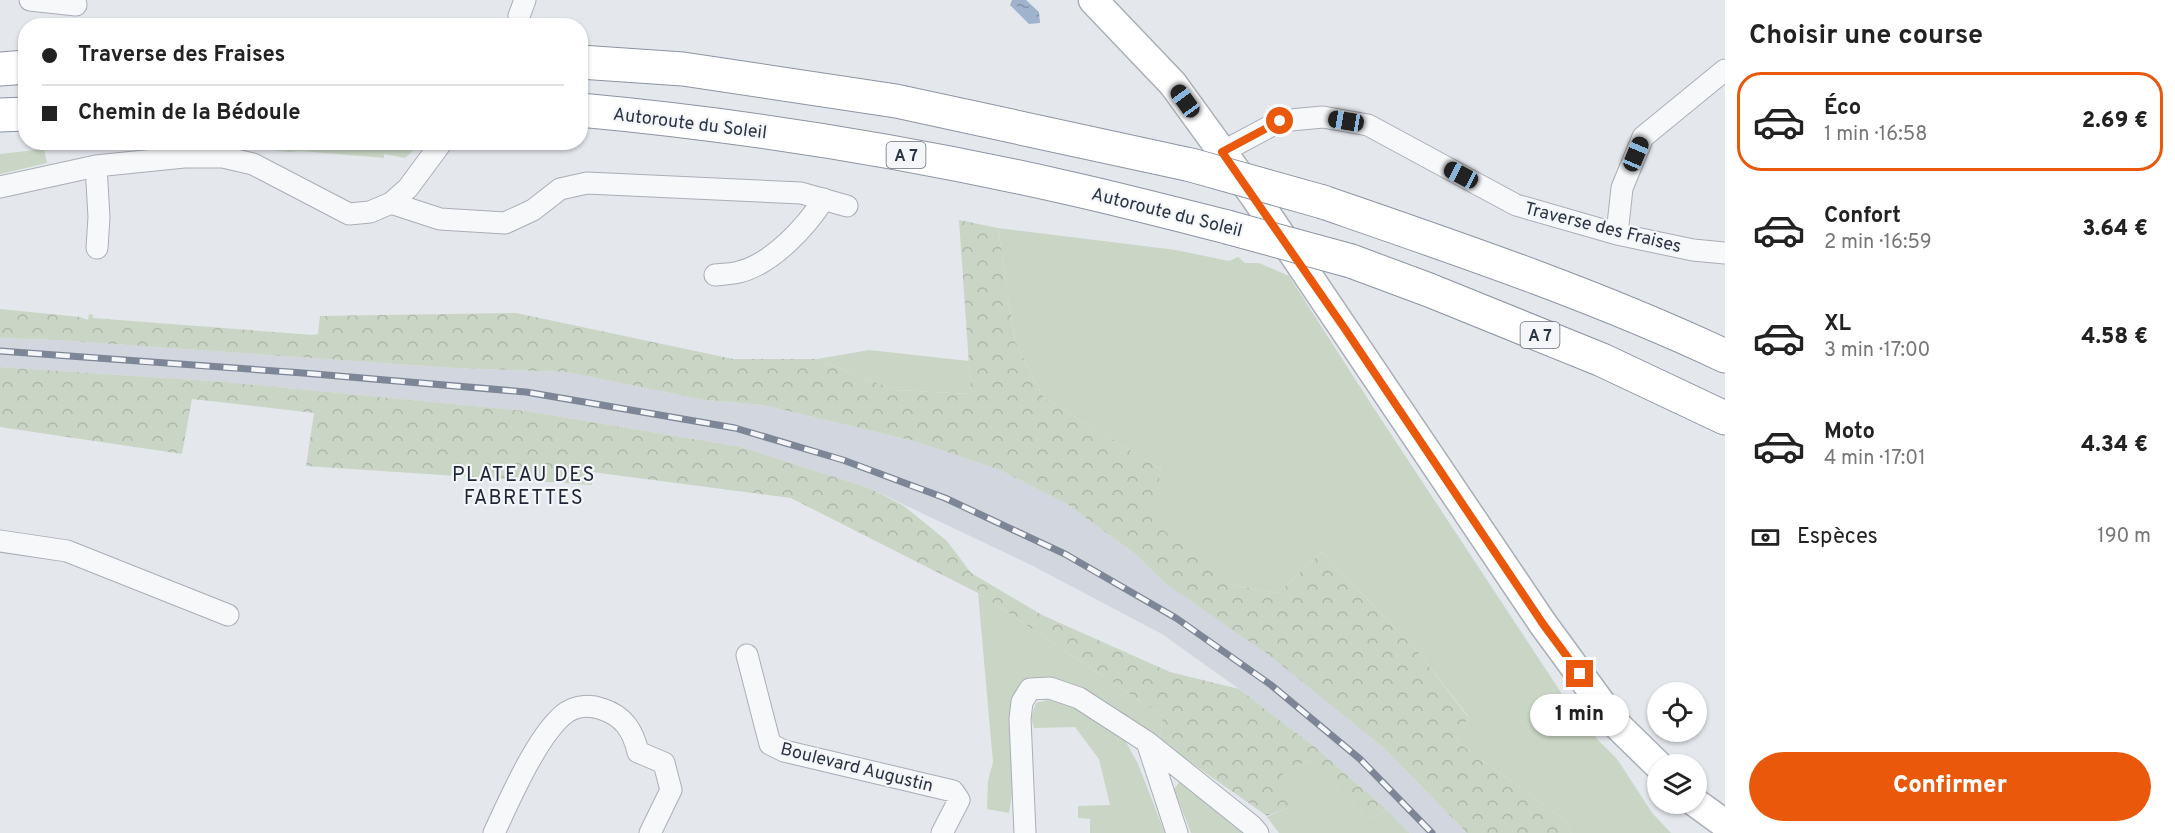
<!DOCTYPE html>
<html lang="fr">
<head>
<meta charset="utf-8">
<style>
  :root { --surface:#fff; --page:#f2f2f2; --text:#222; --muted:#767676; --line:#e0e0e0; --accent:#ea580c }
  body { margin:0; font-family:Overpass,sans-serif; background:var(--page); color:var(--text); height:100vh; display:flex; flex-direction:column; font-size:22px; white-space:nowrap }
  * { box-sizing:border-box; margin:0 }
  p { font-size:20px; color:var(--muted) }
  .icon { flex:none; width:33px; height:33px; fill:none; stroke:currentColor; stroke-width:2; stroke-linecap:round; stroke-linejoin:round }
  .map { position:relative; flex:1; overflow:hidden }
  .panel { display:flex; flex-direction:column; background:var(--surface); width:450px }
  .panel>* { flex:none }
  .hud { position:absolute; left:18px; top:18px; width:570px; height:132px; border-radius:24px; box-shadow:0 2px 4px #0004; display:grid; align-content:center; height:132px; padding:0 24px; background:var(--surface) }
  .fabs { position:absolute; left:1647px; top:682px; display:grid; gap:12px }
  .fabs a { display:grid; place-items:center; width:60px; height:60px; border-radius:50%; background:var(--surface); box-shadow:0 2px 4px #0004; font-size:30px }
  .end { position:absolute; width:27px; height:27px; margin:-14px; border:8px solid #ea580c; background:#fff; box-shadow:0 0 0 3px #fff }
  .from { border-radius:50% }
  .bubble { position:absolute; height:42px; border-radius:21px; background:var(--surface); box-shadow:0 2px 4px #0004; font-size:20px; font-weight:800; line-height:42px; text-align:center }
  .car { position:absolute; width:18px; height:36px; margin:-18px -9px; border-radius:8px; box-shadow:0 0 4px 2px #0007; background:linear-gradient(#222 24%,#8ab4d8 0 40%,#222 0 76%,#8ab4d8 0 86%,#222 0) }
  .hud b { display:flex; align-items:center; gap:21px; height:57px; font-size:22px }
  .hud b+b { border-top:2px solid var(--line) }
  .hud i { width:15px; height:15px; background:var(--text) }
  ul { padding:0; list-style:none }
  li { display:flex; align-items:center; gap:18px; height:99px; margin:0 12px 9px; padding:0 12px; border:3px solid transparent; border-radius:24px }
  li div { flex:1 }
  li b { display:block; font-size:22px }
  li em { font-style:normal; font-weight:800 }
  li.on { border-color:var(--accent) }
  li>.icon { width:54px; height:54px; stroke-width:1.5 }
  h2 { padding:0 24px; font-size:27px; line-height:72px }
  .pay { display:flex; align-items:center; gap:15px; height:66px; padding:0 24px; font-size:22px }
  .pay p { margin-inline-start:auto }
  .button { display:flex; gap:12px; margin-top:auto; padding:12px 24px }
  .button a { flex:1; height:69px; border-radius:36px; background:var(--accent); color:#fff; font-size:24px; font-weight:800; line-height:69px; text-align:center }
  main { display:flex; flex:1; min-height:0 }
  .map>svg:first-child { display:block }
  .built { fill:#d2d6de }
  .grass { fill:#c9d6c5 }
  .forest { fill:url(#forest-crowns) }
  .water { fill:url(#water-ripples) }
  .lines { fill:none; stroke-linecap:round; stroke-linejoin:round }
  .street-casing { stroke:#a9aeb7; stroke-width:23 }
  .secondary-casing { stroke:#a9aeb7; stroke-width:31 }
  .highway-casing { stroke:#8b94a3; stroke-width:35 }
  .street { stroke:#f7f8fa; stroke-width:21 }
  .secondary { stroke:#fff; stroke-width:28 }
  .highway { stroke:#fff; stroke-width:33 }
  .rail-casing { stroke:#7d8696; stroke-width:7 }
  .rail { stroke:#f4f6f9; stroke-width:4.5; stroke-dasharray:14; stroke-linecap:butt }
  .highway-bridge-casing { stroke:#8b94a3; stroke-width:35; stroke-linecap:butt }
  .highway-bridge { stroke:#fff; stroke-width:33 }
  .route { stroke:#ea580c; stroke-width:8 }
  .labels { text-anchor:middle; stroke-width:4.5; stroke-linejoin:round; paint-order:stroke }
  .shield { fill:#f4f6f9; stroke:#676e7b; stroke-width:1.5 }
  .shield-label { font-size:16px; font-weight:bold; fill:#2b3445 }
  .street-label { font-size:18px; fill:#2b3445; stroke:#f4f6f9 }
  .neighbourhood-label { font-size:20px; letter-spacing:1.5px; fill:#1d2536; stroke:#f4f6f9 }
</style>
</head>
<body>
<main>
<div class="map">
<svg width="1725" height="833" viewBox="0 0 1725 833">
  <defs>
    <pattern id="forest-crowns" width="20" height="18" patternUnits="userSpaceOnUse" patternTransform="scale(1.5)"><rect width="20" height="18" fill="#c9d6c5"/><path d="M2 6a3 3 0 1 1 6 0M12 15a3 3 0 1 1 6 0" fill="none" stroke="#adb8ab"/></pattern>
    <pattern id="water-ripples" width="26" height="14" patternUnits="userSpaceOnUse" patternTransform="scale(1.5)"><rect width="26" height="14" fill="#9fb4cc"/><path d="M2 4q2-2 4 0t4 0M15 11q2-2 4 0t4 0" fill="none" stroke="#8293a7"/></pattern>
  </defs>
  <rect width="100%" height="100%" fill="#e4e7ec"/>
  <path class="built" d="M0,338l55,2 400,28 111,4 139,28 58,5 151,36 86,29 67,34 67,49 32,31 103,70 115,94 83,85h-57l-23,-23 -71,-62 -77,-59 -77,-55 -131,-69 -162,-77 -128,-41 -215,-36 -300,-29 -226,-15z"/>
  <path class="grass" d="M237,143v-1l184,1 -16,15 -21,-4v4l-83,-7 -11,1 -53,-7z
    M44,149l3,14 -47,11v-20z
    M998,228l178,22 53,11 9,-4 7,6h14l30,13 84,131 191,290 34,43 19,19 36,55 18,19h-99l-8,-13 -108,-79 12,-25 -50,-64 -96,-100 -44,41 -47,-8 -80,-64 10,-52 -117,-71 -29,-56z
    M869,350l100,11 2,33 -76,-4 -78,-31z
    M978,593l185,123 -4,24 -122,-59 -23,101 -5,31 -22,-4 1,-28 5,-19z
    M1048,700l16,2 41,25 21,15 12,22 27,69h-75v-14l-12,-1v-12l32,-1 -11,-46 -24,-32 -41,1 -3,-11 5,-14z
    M1309,760l58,59 20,-9 23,23h-131l-12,-16 26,-12 -12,-31z
    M1181,780l68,53h-58l-17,-44z"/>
  <path class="forest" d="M959,220l39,8 17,114 29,56 117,71 -9,52 79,64 47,8 44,-41 96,100 50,65 -12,24 108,79 8,13h-105l-83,-85 -115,-93 -103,-71 -32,-31 -67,-49 -67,-34 -86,-29 -151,-36 -58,-5 -139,-28 -111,-4 -400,-28 -55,-2v-29l80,8 8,3 1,-6 4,1v3l220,17 5,-1 2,-18 196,-3 217,46h84l78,31 76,4z
    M0,367l226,15 300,29 215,36 128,41 35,18 43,35 24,32 71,42 128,57 69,17 77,59 71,62 -20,9 -58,-59 -27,14 12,31 -27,11 -108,-76 4,-24 -185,-123 -187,-95 -199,-26v13l-286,-19 8,-53 -122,-14 -10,55 -182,-27z"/>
  <path class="water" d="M1012,0h14l13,12 1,11 -11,1 -19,-19z"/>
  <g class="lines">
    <defs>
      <path id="street" d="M30,0l46,5 -1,-5
        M519,16l6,-16
        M1222,152l58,-31 43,-4 45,8 148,80 101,29 76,16 32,3
        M96,166l3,51 -2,31
        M0,187l96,-21 88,-9h39l30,7 96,50 21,-2 21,-9 17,-15 34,-46
        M391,203l49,16 65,4 28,-13 27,-21 27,-6 214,10 46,13
        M1617,234l5,-46 21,-51 82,-67
        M715,275c8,-1 17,-1 24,-3 33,-8 67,-45 85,-73
        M0,541l67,10 161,64
        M747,655l23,89 14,7 169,40 6,9 -17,33
        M1147,742l30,91
        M494,833c15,-32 45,-102 73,-121 11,-7 24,-7 35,-3 22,7 31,22 36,43l26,11 7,27 -21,43
        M1025,833l-5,-114 2,-17 8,-13 20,-1 29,10 68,44 105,84 6,7"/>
      <path id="secondary" d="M1093,0l80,84 82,113 288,427 74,101 41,40
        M1696,803l29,21"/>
      <path id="highway" d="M580,62l103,7 213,32 295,64
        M0,69l26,-2
        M580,110c163,15 325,41 484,77 54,12 108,26 163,40
        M0,115l26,-1
        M1323,202c136,47 272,93 402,154
        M1351,261l78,29 173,70 123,58"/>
    </defs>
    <use href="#street" class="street-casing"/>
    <use href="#secondary" class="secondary-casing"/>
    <use href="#highway" class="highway-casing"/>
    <use href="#street" class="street"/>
    <use href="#secondary" class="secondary"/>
    <use href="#highway" class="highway"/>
    <defs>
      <path id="rail" d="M0,351l303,22 223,19 209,36 108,32 102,38 120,56 111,64 95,67 89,74 72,74"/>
    </defs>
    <use href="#rail" class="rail-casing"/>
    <use href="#rail" class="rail"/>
    <defs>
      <path id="highway-bridge" d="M1191,165l132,37
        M1227,227l124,34"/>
    </defs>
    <use href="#highway-bridge" class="highway-bridge-casing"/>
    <use href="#highway-bridge" class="highway-bridge"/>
  </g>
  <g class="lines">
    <path class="route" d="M1280,121l-58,31 123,177 198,295 37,50"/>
  </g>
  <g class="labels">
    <g class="shield">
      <rect x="886.5" y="142" width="39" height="26" rx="4.5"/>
      <rect x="1520.5" y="322" width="39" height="26" rx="4.5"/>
    </g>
    <g class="shield-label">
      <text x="906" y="161">A 7</text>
      <text x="1540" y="341">A 7</text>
    </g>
    <g class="street-label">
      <text transform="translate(690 123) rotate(7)" y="6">Autoroute du Soleil</text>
      <text transform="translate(1167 212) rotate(14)" y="6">Autoroute du Soleil</text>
      <text transform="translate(1603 227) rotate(14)" y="6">Traverse des Fraises</text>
      <text transform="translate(857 767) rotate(14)" y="6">Boulevard Augustin</text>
    </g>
    <g class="neighbourhood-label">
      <text x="524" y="481">PLATEAU DES<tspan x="524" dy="23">FABRETTES</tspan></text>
    </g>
  </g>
</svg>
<div class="fabs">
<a><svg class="icon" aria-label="locate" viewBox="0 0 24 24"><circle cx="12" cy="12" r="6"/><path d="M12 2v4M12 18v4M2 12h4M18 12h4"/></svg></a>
<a><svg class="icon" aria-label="layers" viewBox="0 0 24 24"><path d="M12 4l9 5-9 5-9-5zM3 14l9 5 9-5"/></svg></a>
</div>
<i class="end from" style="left:1280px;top:121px"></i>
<i class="end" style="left:1580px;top:674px"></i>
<div class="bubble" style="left:1530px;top:694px;width:99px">1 min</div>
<i class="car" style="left:1185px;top:101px;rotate:324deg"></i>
<i class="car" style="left:1346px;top:121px;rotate:279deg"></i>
<i class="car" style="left:1636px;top:154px;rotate:23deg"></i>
<i class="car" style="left:1461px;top:175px;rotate:298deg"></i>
<div class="hud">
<b><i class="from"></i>Traverse des Fraises</b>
<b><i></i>Chemin de la Bédoule</b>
</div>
</div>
<section class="panel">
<h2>Choisir une course</h2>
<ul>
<li class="on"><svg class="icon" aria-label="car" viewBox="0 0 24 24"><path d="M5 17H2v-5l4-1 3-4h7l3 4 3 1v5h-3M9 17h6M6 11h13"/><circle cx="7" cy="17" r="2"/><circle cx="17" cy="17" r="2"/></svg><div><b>Éco</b><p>1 min · 16:58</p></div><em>2.69 €</em></li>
<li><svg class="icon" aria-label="car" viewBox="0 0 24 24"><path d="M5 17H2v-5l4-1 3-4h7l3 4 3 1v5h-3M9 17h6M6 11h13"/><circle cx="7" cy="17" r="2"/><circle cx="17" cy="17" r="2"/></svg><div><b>Confort</b><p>2 min · 16:59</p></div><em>3.64 €</em></li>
<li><svg class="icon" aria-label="car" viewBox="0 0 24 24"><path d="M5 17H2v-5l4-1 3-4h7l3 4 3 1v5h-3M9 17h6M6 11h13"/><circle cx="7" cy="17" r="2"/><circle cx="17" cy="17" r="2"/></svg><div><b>XL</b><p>3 min · 17:00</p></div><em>4.58 €</em></li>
<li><svg class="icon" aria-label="car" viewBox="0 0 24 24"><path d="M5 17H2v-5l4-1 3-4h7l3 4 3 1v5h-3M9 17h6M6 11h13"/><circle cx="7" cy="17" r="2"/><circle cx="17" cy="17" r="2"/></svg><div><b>Moto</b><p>4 min · 17:01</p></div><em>4.34 €</em></li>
</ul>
<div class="pay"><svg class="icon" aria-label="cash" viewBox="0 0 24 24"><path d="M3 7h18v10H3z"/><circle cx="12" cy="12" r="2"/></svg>Espèces<p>190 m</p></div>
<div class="button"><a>Confirmer</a></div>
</section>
</main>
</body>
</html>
